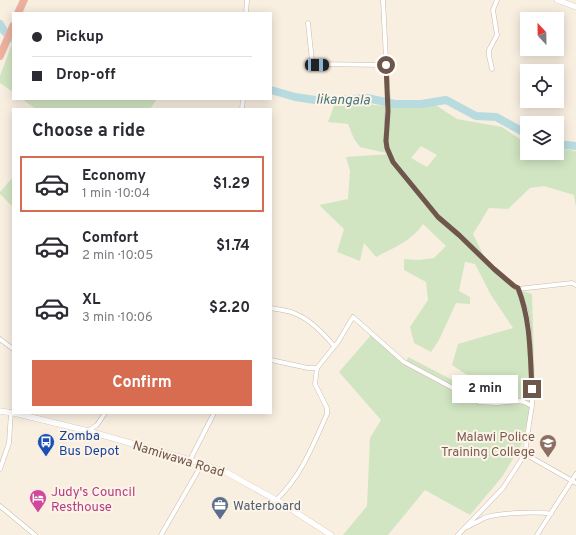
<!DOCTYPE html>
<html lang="en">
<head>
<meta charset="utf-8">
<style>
  :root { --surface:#fff; --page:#f7f7f7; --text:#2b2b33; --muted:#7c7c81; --line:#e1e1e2; --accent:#d86c51 }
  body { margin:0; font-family:Overpass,sans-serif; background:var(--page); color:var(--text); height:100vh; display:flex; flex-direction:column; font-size:15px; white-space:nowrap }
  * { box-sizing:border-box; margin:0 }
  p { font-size:13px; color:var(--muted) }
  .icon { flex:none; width:22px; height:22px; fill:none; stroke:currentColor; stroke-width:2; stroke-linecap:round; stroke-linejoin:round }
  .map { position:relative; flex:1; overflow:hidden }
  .sheet { position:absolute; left:12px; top:108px; width:260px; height:306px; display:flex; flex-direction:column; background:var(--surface); border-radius:0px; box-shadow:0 2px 10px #0003 }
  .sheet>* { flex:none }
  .hud { position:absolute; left:12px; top:12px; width:260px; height:88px; border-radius:0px; box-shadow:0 2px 10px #0003; display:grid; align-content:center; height:88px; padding:0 20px; background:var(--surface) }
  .needle { width:26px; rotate:338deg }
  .fabs { position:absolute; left:520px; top:12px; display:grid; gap:8px }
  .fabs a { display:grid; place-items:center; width:44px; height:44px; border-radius:0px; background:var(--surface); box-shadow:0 2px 10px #0003; font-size:20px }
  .end { position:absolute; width:18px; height:18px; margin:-9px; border:5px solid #6e564b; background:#fff; box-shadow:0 0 0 2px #fff }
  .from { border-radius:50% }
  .bubble { position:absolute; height:28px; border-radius:0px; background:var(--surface); box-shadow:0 2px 10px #0003; font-size:13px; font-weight:700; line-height:28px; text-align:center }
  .car { position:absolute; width:12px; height:24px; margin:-12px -6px; border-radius:5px; box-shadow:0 0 3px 1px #0007; background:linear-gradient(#222 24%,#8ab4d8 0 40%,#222 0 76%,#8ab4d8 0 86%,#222 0) }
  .hud b { display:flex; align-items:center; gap:14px; height:38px; font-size:15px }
  .hud b+b { border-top:1px solid var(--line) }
  .hud i { width:10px; height:10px; background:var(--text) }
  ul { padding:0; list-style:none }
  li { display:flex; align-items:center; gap:12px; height:56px; margin:0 8px 6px; padding:0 12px; border:2px solid transparent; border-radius:0px }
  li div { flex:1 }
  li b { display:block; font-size:15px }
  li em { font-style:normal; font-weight:700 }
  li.current { border-color:var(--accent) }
  li>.icon { width:36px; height:36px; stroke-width:1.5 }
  h2 { padding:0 20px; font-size:18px; line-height:48px }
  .cta { display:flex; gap:8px; margin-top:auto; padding:8px 20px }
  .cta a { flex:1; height:46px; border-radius:0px; background:var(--accent); color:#fff; font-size:16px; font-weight:700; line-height:46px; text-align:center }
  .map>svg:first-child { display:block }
  .green { fill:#d1e5c2; fill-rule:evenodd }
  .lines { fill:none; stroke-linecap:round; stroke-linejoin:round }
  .river { stroke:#b8dbe0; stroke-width:8 }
  .street-casing { stroke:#cbb9ac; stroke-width:5 }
  .secondary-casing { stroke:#cdb8aa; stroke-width:6 }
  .highway-casing { stroke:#d6d0cd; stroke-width:8 }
  .street { stroke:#fff; stroke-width:4 }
  .secondary { stroke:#fff; stroke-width:5.5 }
  .highway { stroke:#eeb09d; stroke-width:7 }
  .route { stroke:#6e564b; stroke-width:5 }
  .labels { text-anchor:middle; stroke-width:4; stroke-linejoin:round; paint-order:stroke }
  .transit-label { font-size:13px; fill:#164399; stroke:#fdf3e6; text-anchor:start }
  .education-label { font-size:13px; fill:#785e54; stroke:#fdf3e6; text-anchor:end }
  .street-label { font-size:13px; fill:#6e564b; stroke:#fdf3e6 }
  .hotel-label { font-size:13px; fill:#b23c85; stroke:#fdf3e6; text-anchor:start }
  .service-label { font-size:13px; fill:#4e5e75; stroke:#fdf3e6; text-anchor:start }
  .water-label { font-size:14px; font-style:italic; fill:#477780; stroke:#fdf3e6 }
</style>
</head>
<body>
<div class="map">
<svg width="576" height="535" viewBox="0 0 576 535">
  <rect width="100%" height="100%" fill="#f9efe1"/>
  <path class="green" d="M13,41v51l-13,-9v-7z
    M22,99h135l-7,10h-114z
    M348,101l26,4 26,2 34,-3 23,15 45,8 25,17v9h30v-5l19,3v56l-2,-12 -30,-9 -14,2 -22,21 -19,-1 -16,26 12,24 34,32 13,4 3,96 -13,54 -20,33 -32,38 -45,-25 -37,45h-45l24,-29 3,-68 11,-18 -42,-48 33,-38 34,31 2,-8 56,29 6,-9 -18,-12 6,-21 55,-16 -22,-33 -16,-31 -10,-2 -6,29 11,6v7l-14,-1 -17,37 -8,12 -17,-9 -4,-16 18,-27 -2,-18 -22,-12v-11l15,1 15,-2 12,-12 -23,-22c-11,17 -30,24 -47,33l-12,-14 -4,18 -23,-9 7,-23 -25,-24 29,-6 2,-28 -4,-14 44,-3 -30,-7 -6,-8 -6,-15 -20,-2 7,-19zM421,146l16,9 -10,12 -16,-9z
    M13,177v30l-13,-13v-2z"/>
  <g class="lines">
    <path class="river" d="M0,24l4,7 9,8
      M271,90l24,7 27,4 45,-3 28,6h26l25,-4 30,16 20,1 31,17
      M557,144l19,2"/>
    <defs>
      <path id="street" d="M383,0l5,98 -2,43 1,7 6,14 45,55 21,18 35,34 20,17 4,3 8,22 3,17 3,61v17l-3,18 -4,30 -22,34 -45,47
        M246,13l1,-13
        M308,23l4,38 3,3 71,1
        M492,69l-3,-13v-6l8,-15 -4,-25 4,-10
        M242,109l1,-10
        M518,289l54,-6 4,2
        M271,308c8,2 17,2 25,6 15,6 28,20 38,32
        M0,339l13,10
        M271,360l37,8h9
        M88,431l9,-6 8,-12
        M525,454l51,29
        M190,460l24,-47
        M0,469l9,-26 2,-31
        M276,500c25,-23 37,-55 51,-86v-6l-12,-24 2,-16 21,-26 15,-25 51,45 75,40 18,1 22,-2 5,1 8,4
        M0,506l35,29
        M467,527c6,-3 12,-6 17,-9 15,-5 52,-7 67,-4
        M161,535l41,-71
        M537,535l39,-61"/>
      <path id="secondary" d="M557,0l19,7
        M0,411l13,2
        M14,413l74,18 102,29 36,12 57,32 48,31"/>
      <path id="highway" d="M18,13l6,-13
        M0,56l13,-30"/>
    </defs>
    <use href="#street" class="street-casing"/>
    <use href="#secondary" class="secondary-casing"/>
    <use href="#highway" class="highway-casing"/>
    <use href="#street" class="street"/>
    <use href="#secondary" class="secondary"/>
    <use href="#highway" class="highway"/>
  </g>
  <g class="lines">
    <path class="route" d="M386,65l2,46 -2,30 1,7 6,14 45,55 21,18 35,34 20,17 4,2c13,33 12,67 14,101"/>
  </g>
  <defs>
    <symbol id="bus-pin" viewBox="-11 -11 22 30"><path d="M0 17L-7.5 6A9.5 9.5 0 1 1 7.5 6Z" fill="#1a4fb4" stroke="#fdf3e6"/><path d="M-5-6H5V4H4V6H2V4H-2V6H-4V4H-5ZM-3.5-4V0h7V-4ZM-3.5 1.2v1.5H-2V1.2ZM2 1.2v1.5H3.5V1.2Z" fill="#fff"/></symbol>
    <symbol id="university-pin" viewBox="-11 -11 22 30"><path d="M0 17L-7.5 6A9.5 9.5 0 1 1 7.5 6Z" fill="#8d6e63" stroke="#fdf3e6"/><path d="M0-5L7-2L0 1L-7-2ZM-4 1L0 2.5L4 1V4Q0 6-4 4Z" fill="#fff"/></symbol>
    <symbol id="hotel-pin" viewBox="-11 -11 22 30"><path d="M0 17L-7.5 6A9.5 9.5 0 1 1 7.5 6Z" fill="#d1479c" stroke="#fdf3e6"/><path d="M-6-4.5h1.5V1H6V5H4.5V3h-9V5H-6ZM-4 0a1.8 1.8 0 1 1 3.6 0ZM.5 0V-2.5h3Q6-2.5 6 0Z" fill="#fff"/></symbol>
    <symbol id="office-pin" viewBox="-11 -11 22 30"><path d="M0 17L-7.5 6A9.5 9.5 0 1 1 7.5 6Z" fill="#5c6f8a" stroke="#fdf3e6"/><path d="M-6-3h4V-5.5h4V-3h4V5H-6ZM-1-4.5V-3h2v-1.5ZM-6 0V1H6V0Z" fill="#fff"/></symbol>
  </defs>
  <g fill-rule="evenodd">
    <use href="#bus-pin" x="36" y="432" width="20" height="27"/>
    <use href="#university-pin" x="538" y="433" width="20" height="27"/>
    <use href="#hotel-pin" x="28" y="488" width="20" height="27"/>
    <use href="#office-pin" x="210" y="495" width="20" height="27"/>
  </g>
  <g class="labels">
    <g class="transit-label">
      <text x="59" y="440">Zomba<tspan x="59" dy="15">Bus Depot</tspan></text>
    </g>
    <g class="education-label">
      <text x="535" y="441">Malawi Police<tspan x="535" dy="15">Training College</tspan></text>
    </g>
    <g class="street-label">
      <text transform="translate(179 458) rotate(17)" y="5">Namiwawa Road</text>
    </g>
    <g class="hotel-label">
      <text x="51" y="496">Judy's Council<tspan x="51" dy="15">Resthouse</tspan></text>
    </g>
    <g class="service-label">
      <text x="233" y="510">Waterboard</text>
    </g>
    <g class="water-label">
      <text transform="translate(343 99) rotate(1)" y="5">likangala</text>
    </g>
  </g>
</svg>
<div class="fabs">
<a><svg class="needle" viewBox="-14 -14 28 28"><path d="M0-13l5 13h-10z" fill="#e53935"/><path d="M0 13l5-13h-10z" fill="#7c7c81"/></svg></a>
<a><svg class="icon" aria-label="locate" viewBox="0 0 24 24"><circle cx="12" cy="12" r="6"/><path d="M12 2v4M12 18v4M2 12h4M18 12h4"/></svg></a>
<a><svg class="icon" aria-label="layers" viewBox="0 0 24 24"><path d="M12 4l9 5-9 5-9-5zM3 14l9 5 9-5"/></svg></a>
</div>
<i class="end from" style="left:386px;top:65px"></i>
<i class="end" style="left:532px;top:389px"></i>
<div class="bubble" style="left:452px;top:375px;width:66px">2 min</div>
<i class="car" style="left:317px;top:65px;rotate:90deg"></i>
<div class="hud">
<b><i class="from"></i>Pickup</b>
<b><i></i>Drop-off</b>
</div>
<section class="sheet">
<h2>Choose a ride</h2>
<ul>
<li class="current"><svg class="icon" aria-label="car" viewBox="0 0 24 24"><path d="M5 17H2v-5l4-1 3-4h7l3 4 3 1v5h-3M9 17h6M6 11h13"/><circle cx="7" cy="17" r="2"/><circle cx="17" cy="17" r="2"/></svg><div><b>Economy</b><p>1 min · 10:04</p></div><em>$1.29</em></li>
<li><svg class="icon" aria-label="car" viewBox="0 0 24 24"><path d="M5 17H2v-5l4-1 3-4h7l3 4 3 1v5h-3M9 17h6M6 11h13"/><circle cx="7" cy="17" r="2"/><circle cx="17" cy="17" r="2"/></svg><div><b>Comfort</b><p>2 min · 10:05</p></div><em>$1.74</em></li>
<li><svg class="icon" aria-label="car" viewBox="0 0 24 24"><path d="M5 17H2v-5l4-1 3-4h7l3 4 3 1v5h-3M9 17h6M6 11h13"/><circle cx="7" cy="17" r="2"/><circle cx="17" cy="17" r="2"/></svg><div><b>XL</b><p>3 min · 10:06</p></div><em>$2.20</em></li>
</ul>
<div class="cta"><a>Confirm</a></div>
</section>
</div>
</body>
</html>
